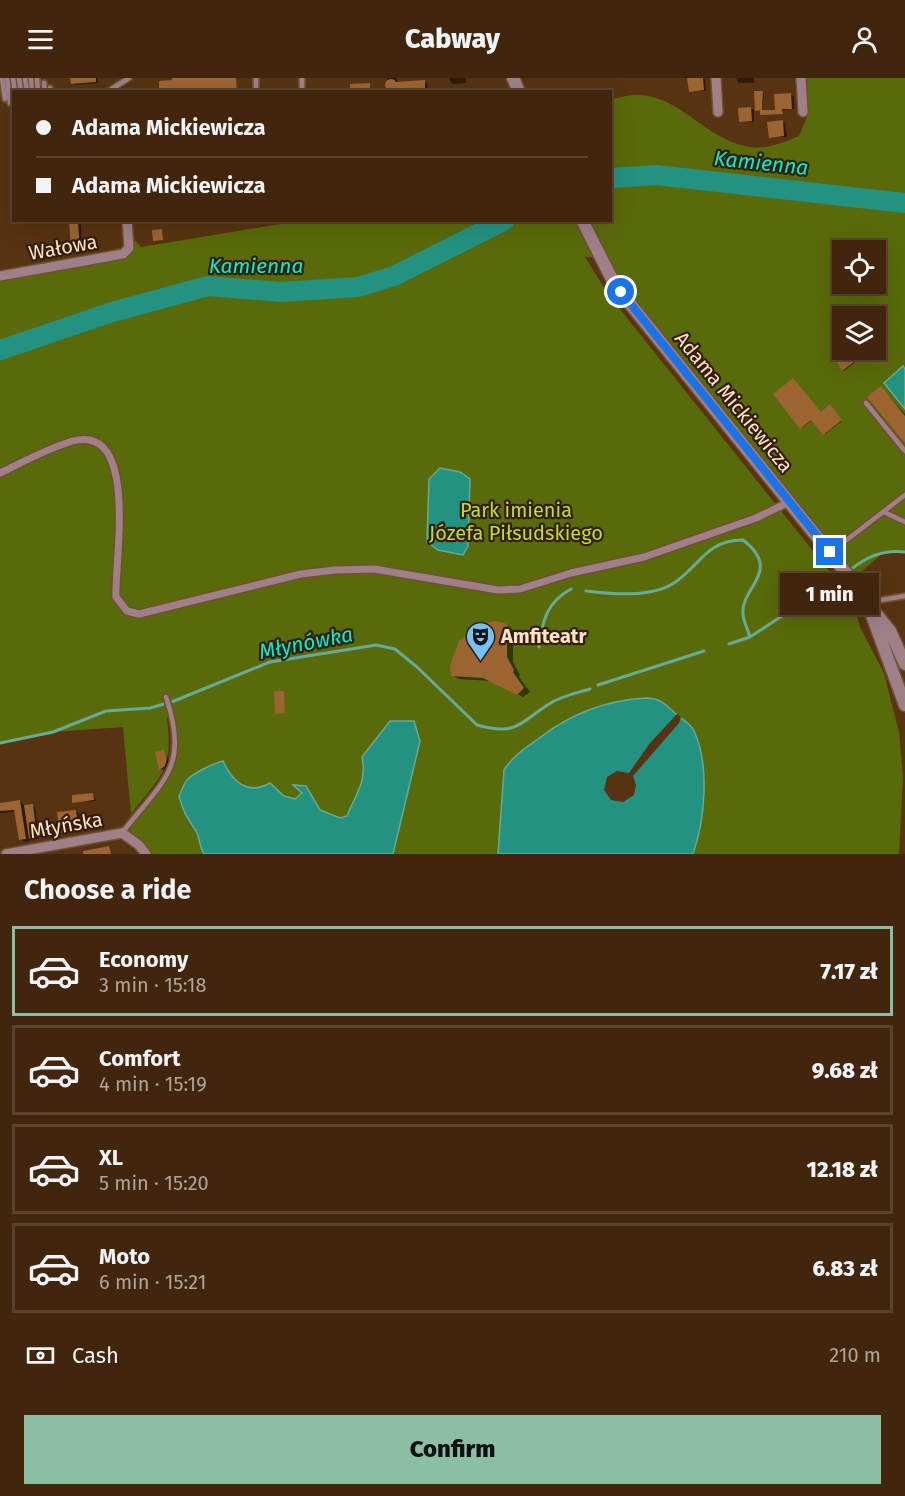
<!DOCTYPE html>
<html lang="en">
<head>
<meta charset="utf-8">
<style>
  :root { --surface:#41260d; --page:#482e16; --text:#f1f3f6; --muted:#aea59d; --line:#5a432e; --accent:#8abfa5 }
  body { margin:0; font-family:"Fira Sans",sans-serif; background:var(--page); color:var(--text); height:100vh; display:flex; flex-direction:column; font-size:22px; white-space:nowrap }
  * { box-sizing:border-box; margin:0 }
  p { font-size:20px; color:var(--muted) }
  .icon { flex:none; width:33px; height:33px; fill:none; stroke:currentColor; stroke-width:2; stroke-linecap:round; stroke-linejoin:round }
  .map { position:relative; height:776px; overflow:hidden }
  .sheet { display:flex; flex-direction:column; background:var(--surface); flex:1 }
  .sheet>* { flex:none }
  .guide { position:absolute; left:12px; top:12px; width:600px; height:132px; border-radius:0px; box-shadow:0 6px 24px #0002,0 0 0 2px var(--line); display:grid; align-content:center; height:132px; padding:0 24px; background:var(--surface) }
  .fabs { position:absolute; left:832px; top:162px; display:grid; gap:12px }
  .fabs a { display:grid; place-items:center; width:54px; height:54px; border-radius:0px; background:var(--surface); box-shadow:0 6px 24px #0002,0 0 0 2px var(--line); font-size:30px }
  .end { position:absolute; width:27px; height:27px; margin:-14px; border:8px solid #1a73e8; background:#fff; box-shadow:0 0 0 3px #fff }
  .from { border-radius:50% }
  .bubble { position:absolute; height:42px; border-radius:0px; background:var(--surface); box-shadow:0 6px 24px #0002,0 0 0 2px var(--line); font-size:20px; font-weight:800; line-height:42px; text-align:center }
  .guide b { display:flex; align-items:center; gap:21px; height:57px; font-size:22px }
  .guide b+b { border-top:2px solid var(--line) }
  .guide i { width:15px; height:15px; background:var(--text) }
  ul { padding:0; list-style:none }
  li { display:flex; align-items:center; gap:18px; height:90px; margin:0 12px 9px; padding:0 12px; border:3px solid var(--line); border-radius:0px }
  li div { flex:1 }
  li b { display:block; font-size:22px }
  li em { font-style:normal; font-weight:800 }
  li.active { border-color:var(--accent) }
  li>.icon { width:54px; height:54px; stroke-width:1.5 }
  h2 { padding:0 24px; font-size:27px; line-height:72px }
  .pay { display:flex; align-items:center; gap:15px; height:66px; padding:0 24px; font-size:22px }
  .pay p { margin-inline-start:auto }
  .primary-button { display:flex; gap:12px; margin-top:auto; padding:12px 24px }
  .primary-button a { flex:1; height:69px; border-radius:0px; background:var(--accent); color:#111; font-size:24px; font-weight:800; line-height:69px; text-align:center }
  header { display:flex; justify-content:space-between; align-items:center; height:78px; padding:0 24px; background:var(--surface); font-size:27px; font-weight:800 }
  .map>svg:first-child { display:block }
  .green { fill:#596a0a; fill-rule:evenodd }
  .water { fill:#249281; stroke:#66aa97; stroke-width:1.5 }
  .pier { fill:#573311 }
  .shadow { fill:#0007 }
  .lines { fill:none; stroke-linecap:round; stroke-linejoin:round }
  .stream { stroke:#66aa97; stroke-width:3 }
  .river { stroke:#249281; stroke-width:20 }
  .building { fill:#9c6431 }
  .service-casing { stroke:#724f2f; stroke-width:8 }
  .pedestrian-casing { stroke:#724f2f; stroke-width:10 }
  .minor-casing { stroke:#724f2f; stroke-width:12 }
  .tertiary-casing { stroke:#724f2f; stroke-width:15 }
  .service { stroke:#9f8089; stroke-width:4.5 }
  .pedestrian { stroke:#9f8089; stroke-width:7 }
  .minor { stroke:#9f8089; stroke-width:9 }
  .tertiary { stroke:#9f8089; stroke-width:12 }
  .route { stroke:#1a73e8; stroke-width:8 }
  .labels { text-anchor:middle; stroke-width:4.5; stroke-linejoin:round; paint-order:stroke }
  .street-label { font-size:20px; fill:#ffe2cb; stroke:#331e0c }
  .park-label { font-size:20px; fill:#bfe026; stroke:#331e0c }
  .poi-label { font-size:20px; font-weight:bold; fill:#ffe2cb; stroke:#331e0c; text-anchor:start }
  .water-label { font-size:21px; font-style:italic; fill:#01f0d4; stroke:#331e0c }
</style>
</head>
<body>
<header><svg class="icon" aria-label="menu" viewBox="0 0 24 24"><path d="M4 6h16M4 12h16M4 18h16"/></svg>Cabway<svg class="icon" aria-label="person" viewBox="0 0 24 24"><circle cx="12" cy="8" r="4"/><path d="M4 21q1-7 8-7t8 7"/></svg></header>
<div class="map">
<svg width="905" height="776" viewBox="0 0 905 776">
  <rect width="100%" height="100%" fill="#573311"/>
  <path class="green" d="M801,0h104v474h-21l-32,28 -247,-313 2,-12 -19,-34 22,-1 1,-120c60,-22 84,35 134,46 18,5 37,-3 54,-10l8,-19zM843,172h33v34h-33zM843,238h33v34h-33z
    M299,143h283l18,36h-15l23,37 245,307 7,26 24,46 15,59 4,45 -4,77h-753l-24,-21c28,-36 67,-71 49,-120l-4,6c7,51 -7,57 -36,95l-8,-87 -70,5 -53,11v-467l123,-22 7,-19 11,12z"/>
  <path class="water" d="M903,288l2,3v40l-21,-26z
    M440,390l20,4 10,7 -2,67 -5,9 -25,-5 -11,-8 2,-63z
    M646,620c15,0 20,7 31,17 6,5 14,9 17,16 16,35 11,88 -1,123h-195l6,-84c10,-15 20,-21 34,-31 32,-25 67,-39 108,-41z
    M390,643h24l6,20 -27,113h-189c-5,-8 -4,-16 -8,-23 -9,-14 -12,-17 -17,-35 3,-5 5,-14 9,-17 6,-6 26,-16 35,-18 9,20 24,35 47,22l14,13 11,3 7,-6 -9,-8 13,1 14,24 20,8 7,-2c9,-23 20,-33 15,-59z"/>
  <path class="pier" d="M677,636l4,3 -2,6 -46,53 3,9 -2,10 -11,7 -12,-2 -7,-10 3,-13 10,-6 12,2 21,-30z"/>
  <path class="shadow" d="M72,0h26v5l-23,2z
    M387,0h10l1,6 26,-2 3,1 1,8 -38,1z
    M449,0h17v5l-14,1z
    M689,0h16l1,13h-16z
    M736,0h18v5h-15z
    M756,15h8l-2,19 19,-1 -5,-3 15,-13 3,2v12l-11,1v3l-21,1z
    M751,31l3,1v12l-14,-1z
    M783,44l2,1 2,14h-17z
    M78,144l3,2 1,23 -9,1z
    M843,269v3h13l6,7 -18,14 -10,-17z
    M881,310l24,26v26z
    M775,317l46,19 10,-7 11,14 -17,13 -12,-15 -11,9z
    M506,548l7,4v32l7,13 -1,2 11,15 -7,5 -31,-16 -33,-2 -7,-4z
    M164,673l5,9 -2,8 -4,2 -3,-1z
    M93,717l3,6 -22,1z
    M20,723l5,5 10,1 4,32 -9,-1v3l-5,1 -5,-3 -4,-27 -16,1v-9z
    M76,733l3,2 2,19h-20z"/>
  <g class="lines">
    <path class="stream" d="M849,493c17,-14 34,-22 56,-19
      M586,513c25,3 65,7 88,-8 26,-17 32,-43 69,-43 40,31 -2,47 0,73 0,8 5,17 7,24
      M729,566l21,-7 94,-62
      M539,569c3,-26 8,-45 32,-58
      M598,607l106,-34
      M0,665l53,-11 53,-21 44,-3 24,-7 96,-39 106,-17 19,4 22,18 60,58c41,11 42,-2 72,-21 12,-8 28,-11 41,-15"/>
    <path class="river" d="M610,100l46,-3 249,28
      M0,272l112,-38 96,-26 73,6 77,-5 36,-11 111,-56"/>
  </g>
  <path class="building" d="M70,0h26v4l-25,2z
    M172,0h64l1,14h-78v-11l13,-1z
    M687,0h16l1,12 -15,2z
    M385 7a6 6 0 1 1 12 0a6 6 0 1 1-12 0Z
    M425,2v10l-28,2 -1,-10z
    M370,5v9h-20v-8z
    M754,13h9l-1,19 -7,1z
    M791,15l1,16h-10l1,5 -23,1v-5h15l-1,-16z
    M751,29l1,14 -13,1 -1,-14z
    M783,42l1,16 -15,2 -2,-16z
    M78,143l2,28 -9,1 -2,-28z
    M162,151l1,11 -10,1 -1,-11z
    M843,267v5h13l6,6 -20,15 -10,-18z
    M793,300l28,34 9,-8 12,16 -19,15 -12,-15 -11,9 -27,-35z
    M881,308l24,30v27l-38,-46z
    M496,543l11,3v33l7,13 -1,2 11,16 -7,7 -34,-17 -32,-2 -1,-11 9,-24 21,-17z
    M274,613h10l1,22 -10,1z
    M164,672l3,8 -2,8 -6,4 -4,-18z
    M93,715l1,7 -22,3v-8z
    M20,722l6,39 -7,1 -5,-30 -14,1v-8z
    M33,726l4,34 -8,1 -5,-34z
    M76,732l3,21 -20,2 -2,-21z
    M109,768l2,8h-28v-3z"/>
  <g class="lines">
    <defs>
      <path id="service" d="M2,0l3,21
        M7,0l3,25
        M13,0l2,14
        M19,0l2,14
        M25,0l2,14
        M31,0l1,14
        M302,0v14
        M37,1l1,13
        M44,5l1,9
        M50,10l1,4
        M107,14l22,-14
        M256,14v-14
        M866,325l39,48
        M884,434l21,10
        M831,474l74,-57
        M869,524l36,-6
        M122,755c41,-53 68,-65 44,-136"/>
      <path id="pedestrian" d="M0,395c23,-11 48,-25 73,-32 67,-18 41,123 43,156l11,14 12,3 162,-40 34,-4 39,-1 124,21 22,-1 51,-16 73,-16 112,-39 33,-16"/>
      <path id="minor" d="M716,0l2,34
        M801,0l2,34
        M0,198l123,-22 6,-6 -2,-28
        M6,776l116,-21 17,12 7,9"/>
      <path id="tertiary" d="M513,0l6,14
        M582,142l33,65 243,303 9,14 38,103
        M873,532l17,21 15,33"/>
    </defs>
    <use href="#service" class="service-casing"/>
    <use href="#pedestrian" class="pedestrian-casing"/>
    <use href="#minor" class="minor-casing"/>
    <use href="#tertiary" class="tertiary-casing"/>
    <use href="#service" class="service"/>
    <use href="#pedestrian" class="pedestrian"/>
    <use href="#minor" class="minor"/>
    <use href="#tertiary" class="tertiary"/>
  </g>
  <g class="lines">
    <path class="route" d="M621,214l209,260"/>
  </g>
  <defs>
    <symbol id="theatre-pin" viewBox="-11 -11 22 30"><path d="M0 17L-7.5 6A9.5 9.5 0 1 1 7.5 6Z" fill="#73c1f6" stroke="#331e0c"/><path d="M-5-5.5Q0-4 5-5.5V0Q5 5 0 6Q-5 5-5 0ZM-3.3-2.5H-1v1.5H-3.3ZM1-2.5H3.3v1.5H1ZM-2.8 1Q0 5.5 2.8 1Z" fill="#111"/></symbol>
  </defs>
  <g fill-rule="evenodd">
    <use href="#theatre-pin" x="464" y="542" width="33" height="45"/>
  </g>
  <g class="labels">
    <g class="street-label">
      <text transform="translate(63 169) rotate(-10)" y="7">Wałowa</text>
      <text transform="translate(734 324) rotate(51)" y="7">Adama Mickiewicza</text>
      <text transform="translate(66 747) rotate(-10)" y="7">Młyńska</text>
    </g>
    <g class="park-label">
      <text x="516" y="439">Park imienia<tspan x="516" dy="23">Józefa Piłsudskiego</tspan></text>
    </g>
    <g class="poi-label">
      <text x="501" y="565">Amfiteatr</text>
    </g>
    <g class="water-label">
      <text transform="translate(761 85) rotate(6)" y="7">Kamienna</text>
      <text x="256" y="195">Kamienna</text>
      <text transform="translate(306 565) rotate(-11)" y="7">Młynówka</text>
    </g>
  </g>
</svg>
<div class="fabs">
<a><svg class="icon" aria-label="locate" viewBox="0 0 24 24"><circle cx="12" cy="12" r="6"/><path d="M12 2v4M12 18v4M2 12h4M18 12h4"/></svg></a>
<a><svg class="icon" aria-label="layers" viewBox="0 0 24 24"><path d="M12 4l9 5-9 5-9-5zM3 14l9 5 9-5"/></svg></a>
</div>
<i class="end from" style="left:621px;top:214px"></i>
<i class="end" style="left:830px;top:474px"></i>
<div class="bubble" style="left:780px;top:495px;width:99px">1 min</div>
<div class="guide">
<b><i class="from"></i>Adama Mickiewicza</b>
<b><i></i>Adama Mickiewicza</b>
</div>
</div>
<section class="sheet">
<h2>Choose a ride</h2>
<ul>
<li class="active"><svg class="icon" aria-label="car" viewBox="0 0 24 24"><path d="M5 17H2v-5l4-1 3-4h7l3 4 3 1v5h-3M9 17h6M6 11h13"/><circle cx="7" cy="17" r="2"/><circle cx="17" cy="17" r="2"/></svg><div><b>Economy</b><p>3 min · 15:18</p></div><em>7.17 zł</em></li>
<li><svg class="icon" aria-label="car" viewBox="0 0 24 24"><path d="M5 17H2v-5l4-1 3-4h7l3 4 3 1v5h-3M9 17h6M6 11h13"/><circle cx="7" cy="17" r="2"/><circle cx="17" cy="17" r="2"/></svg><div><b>Comfort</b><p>4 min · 15:19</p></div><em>9.68 zł</em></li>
<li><svg class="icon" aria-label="car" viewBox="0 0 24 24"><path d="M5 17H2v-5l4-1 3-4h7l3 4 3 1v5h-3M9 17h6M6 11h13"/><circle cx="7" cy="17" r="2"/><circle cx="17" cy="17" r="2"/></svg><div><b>XL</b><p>5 min · 15:20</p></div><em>12.18 zł</em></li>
<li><svg class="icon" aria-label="car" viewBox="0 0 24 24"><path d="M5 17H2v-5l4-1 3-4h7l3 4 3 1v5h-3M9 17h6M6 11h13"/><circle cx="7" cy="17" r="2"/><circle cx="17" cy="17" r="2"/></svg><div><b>Moto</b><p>6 min · 15:21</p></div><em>6.83 zł</em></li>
</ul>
<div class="pay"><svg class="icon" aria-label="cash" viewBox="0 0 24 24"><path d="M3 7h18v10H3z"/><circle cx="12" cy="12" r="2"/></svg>Cash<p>210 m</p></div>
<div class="primary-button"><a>Confirm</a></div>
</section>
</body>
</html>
